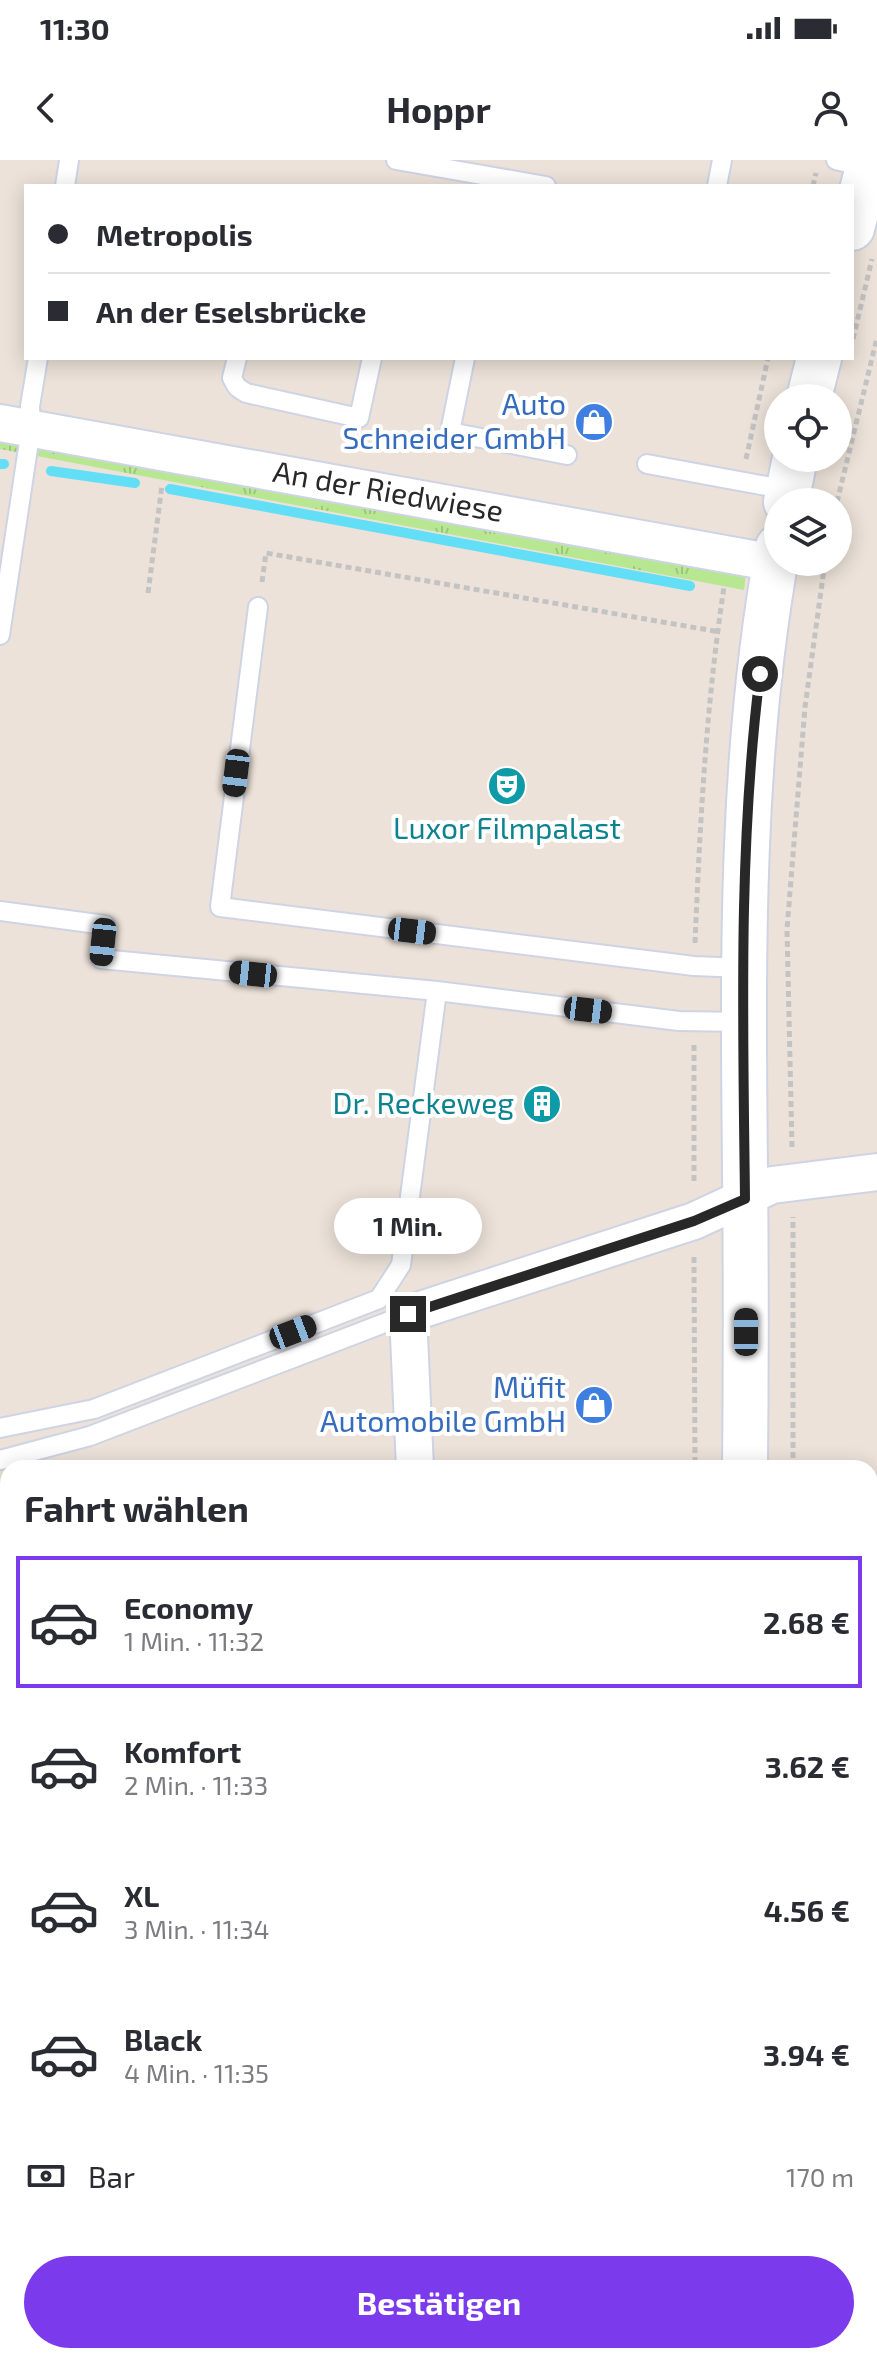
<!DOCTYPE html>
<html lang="de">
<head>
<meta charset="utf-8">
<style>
  :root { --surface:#fff; --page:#f2f2f3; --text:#2b2b33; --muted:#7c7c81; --line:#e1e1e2; --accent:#7c3aed }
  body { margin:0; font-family:"Exo 2",sans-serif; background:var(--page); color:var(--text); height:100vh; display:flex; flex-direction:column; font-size:30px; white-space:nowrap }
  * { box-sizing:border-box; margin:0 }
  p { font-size:26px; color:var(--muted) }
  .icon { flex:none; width:44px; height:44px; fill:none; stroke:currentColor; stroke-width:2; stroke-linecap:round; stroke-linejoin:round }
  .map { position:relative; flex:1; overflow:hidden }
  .panel { position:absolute; left:0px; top:1300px; width:878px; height:904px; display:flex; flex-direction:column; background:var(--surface); border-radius:24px 24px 0 0; box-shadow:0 4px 20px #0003 }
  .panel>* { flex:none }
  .top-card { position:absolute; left:24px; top:24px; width:830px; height:176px; border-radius:0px; box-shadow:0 4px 20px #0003; display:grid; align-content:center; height:176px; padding:0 24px; background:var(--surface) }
  .controls { position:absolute; left:764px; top:224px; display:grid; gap:16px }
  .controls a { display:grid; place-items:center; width:88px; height:88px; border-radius:50%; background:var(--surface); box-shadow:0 4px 20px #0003; font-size:40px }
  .end { position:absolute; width:36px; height:36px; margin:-18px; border:10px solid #282828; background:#fff; box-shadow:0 0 0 4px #fff }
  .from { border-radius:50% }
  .bubble { position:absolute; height:56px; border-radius:28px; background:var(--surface); box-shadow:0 4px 20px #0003; font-size:26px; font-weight:700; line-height:56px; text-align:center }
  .car { position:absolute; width:24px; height:48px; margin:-24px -12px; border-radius:10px; box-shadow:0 0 6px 2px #0007; background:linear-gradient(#222 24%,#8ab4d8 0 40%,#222 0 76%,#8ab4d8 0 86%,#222 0) }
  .top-card b { display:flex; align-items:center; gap:28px; height:76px; font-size:30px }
  .top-card b+b { border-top:2px solid var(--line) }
  .top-card i { width:20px; height:20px; background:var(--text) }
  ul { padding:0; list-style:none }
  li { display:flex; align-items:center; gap:24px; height:132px; margin:0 16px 12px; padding:0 8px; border:4px solid transparent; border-radius:0px }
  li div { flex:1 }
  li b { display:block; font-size:30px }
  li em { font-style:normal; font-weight:700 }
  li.selected { border-color:var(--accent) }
  li>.icon { width:72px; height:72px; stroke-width:1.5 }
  h2 { padding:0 24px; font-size:36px; line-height:96px }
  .pay { display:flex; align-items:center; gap:20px; height:88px; padding:0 24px; font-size:30px }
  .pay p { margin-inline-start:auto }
  .button { display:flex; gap:16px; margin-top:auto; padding:16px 24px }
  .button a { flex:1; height:92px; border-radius:48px; background:var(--accent); color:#fff; font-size:32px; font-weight:700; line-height:92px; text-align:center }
  .status { display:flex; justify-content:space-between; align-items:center; height:56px; padding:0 40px; background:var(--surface); direction:ltr }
  .status svg { height:22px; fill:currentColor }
  header { display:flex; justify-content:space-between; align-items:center; height:104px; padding:0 24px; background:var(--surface); font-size:36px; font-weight:700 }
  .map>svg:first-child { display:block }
  .grass { fill:url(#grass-tufts) }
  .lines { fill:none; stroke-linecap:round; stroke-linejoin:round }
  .stream { stroke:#63def7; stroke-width:10 }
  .lane-casing { stroke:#ced4e3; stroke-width:22 }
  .street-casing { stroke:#ced4e3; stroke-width:40 }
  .secondary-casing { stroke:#ced4e3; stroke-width:48 }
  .path { stroke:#c3c3c3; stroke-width:5; stroke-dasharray:6 4; stroke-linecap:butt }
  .lane { stroke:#fff; stroke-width:18 }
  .street { stroke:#fff; stroke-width:36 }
  .secondary { stroke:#fff; stroke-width:44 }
  .route { stroke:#282828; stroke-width:10 }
  .labels { text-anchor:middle; stroke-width:8; stroke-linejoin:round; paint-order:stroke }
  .shop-label { font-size:30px; fill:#366cbe; stroke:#fff; text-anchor:end }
  .street-label { font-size:30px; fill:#282828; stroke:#fff }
  .culture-label { font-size:30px; fill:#0d838f; stroke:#fff }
</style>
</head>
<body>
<div class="status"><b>11:30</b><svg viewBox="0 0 49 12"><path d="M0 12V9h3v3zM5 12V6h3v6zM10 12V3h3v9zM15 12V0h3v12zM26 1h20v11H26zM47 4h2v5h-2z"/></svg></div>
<header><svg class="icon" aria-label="back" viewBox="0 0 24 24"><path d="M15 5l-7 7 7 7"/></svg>Hoppr<svg class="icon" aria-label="person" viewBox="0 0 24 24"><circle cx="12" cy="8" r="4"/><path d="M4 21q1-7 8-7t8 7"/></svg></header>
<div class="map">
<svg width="877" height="2204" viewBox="0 0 877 2204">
  <defs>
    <pattern id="grass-tufts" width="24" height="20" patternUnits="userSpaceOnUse" patternTransform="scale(2)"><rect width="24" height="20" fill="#b7e791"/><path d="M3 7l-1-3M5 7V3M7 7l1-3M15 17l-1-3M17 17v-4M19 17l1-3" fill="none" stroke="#9dc67d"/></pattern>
  </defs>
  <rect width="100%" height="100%" fill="#ece2d9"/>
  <path class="grass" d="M0,275l746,139 -2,16 -744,-141z
    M0,1608l8,1v35h-8z
    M120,2196h299v8h-300z"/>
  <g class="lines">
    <path class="stream" d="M0,304h4
      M51,311l84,12
      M170,329l520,97
      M0,1629l8,1"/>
    <defs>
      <path id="lane" d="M396,0l150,26
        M836,0l32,8
        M65,26l4,-26
        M717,26l5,-26
        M237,198l-5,20 5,9 9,6 113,25 13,-60
        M465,198l-15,74 117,23
        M647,304l141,26
        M258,447l-38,300 474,59 49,2
        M0,475l31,-207 -1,-22 8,-48
        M0,751l105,14 -4,34 336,32 -36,274 -22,34 -285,110 -94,19
        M437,831l242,30 64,1
        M0,1300l90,-24 318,-122"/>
      <path id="street" d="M0,263l775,140
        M415,1308l-7,-154 286,-93 78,-36 105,-13
        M870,1699l7,1"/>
      <path id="secondary" d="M852,68l18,-68
        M809,238l10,-40
        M786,342l9,-44
        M745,1308c1,-99 1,-198 0,-297 -2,-209 -5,-418 33,-624
        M746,2196v8"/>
    </defs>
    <use href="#lane" class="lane-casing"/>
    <use href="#street" class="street-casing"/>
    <use href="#secondary" class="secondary-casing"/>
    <path class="path" d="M813,26l3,-13
      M853,179l19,-80
      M746,299l22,-101
      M837,342l40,-164
      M262,422l4,-29 454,79
      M148,433l14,-108
      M695,783c5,-119 11,-238 29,-356
      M694,885v138
      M792,987l-5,-218 18,-222 20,-145
      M694,1097l1,211
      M793,1308v-251
      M698,2196v8
      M794,2196v8"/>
    <use href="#lane" class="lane"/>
    <use href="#street" class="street"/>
    <use href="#secondary" class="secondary"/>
  </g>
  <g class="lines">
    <path class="route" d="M408,1154l286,-93 51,-22c-2,-175 -7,-351 15,-525"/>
  </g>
  <defs>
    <symbol id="shop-disc" viewBox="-11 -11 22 22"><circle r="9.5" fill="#3f7fe0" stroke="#fff"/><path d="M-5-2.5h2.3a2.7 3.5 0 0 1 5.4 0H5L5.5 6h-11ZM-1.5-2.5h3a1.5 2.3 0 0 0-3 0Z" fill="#fff"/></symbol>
    <symbol id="theatre-disc" viewBox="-11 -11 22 22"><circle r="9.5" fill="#0f9aa8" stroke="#fff"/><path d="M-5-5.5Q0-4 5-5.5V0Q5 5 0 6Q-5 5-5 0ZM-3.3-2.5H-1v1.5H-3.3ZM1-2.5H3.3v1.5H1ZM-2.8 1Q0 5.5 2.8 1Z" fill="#fff"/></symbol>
    <symbol id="building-disc" viewBox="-11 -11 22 22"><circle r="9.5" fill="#0f9aa8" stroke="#fff"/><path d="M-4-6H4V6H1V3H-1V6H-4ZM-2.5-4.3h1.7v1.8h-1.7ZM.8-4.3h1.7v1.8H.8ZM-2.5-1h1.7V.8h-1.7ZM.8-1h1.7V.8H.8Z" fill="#fff"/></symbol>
  </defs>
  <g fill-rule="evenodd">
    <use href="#shop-disc" x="572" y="240" width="44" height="44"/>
    <use href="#theatre-disc" x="485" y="604" width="44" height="44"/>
    <use href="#building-disc" x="520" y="922" width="44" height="44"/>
    <use href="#shop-disc" x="572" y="1223" width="44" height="44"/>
  </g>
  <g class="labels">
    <g class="shop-label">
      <text x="566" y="255">Auto<tspan x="566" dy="34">Schneider GmbH</tspan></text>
      <text x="566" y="1238">Müfit<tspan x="566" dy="34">Automobile GmbH</tspan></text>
    </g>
    <g class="street-label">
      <text transform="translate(388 332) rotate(10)" y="10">An der Riedwiese</text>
    </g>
    <g class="culture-label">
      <text x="507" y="679">Luxor Filmpalast</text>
      <text x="514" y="954" text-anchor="end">Dr. Reckeweg</text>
    </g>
  </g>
</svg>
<div class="controls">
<a><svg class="icon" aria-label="locate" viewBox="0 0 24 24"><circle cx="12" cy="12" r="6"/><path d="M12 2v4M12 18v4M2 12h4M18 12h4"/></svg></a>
<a><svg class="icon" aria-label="layers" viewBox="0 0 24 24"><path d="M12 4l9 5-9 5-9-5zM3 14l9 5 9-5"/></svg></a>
</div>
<i class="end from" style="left:760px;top:514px"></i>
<i class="end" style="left:408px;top:1154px"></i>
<div class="bubble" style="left:334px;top:1038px;width:148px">1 Min.</div>
<i class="car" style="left:236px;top:613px;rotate:187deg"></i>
<i class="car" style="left:412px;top:771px;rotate:97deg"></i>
<i class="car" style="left:103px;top:782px;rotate:186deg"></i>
<i class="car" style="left:253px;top:814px;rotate:276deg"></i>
<i class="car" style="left:588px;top:850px;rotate:97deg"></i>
<i class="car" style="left:293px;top:1172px;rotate:69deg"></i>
<i class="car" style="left:746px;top:1172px;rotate:0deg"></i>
<div class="top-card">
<b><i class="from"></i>Metropolis</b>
<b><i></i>An der Eselsbrücke</b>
</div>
<section class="panel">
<h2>Fahrt wählen</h2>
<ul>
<li class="selected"><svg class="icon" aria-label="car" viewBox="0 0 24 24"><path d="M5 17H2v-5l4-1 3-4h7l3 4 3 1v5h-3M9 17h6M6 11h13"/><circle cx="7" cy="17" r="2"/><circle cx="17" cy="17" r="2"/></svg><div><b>Economy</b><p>1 Min. · 11:32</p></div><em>2.68 €</em></li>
<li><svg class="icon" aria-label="car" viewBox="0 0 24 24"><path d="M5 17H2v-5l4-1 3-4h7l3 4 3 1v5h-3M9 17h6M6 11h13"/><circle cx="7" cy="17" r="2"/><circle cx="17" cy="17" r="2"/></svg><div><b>Komfort</b><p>2 Min. · 11:33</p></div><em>3.62 €</em></li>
<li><svg class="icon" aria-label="car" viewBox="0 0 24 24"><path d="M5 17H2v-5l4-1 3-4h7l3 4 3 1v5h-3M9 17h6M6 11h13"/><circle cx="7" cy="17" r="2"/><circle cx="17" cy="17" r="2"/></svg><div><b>XL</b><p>3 Min. · 11:34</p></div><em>4.56 €</em></li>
<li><svg class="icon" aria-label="car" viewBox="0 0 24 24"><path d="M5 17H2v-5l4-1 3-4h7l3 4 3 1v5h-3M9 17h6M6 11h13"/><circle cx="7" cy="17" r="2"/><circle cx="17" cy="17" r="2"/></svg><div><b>Black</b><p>4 Min. · 11:35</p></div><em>3.94 €</em></li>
</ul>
<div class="pay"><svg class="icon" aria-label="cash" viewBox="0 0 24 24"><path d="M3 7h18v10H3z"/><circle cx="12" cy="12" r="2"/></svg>Bar<p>170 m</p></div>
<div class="button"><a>Bestätigen</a></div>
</section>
</div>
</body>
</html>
